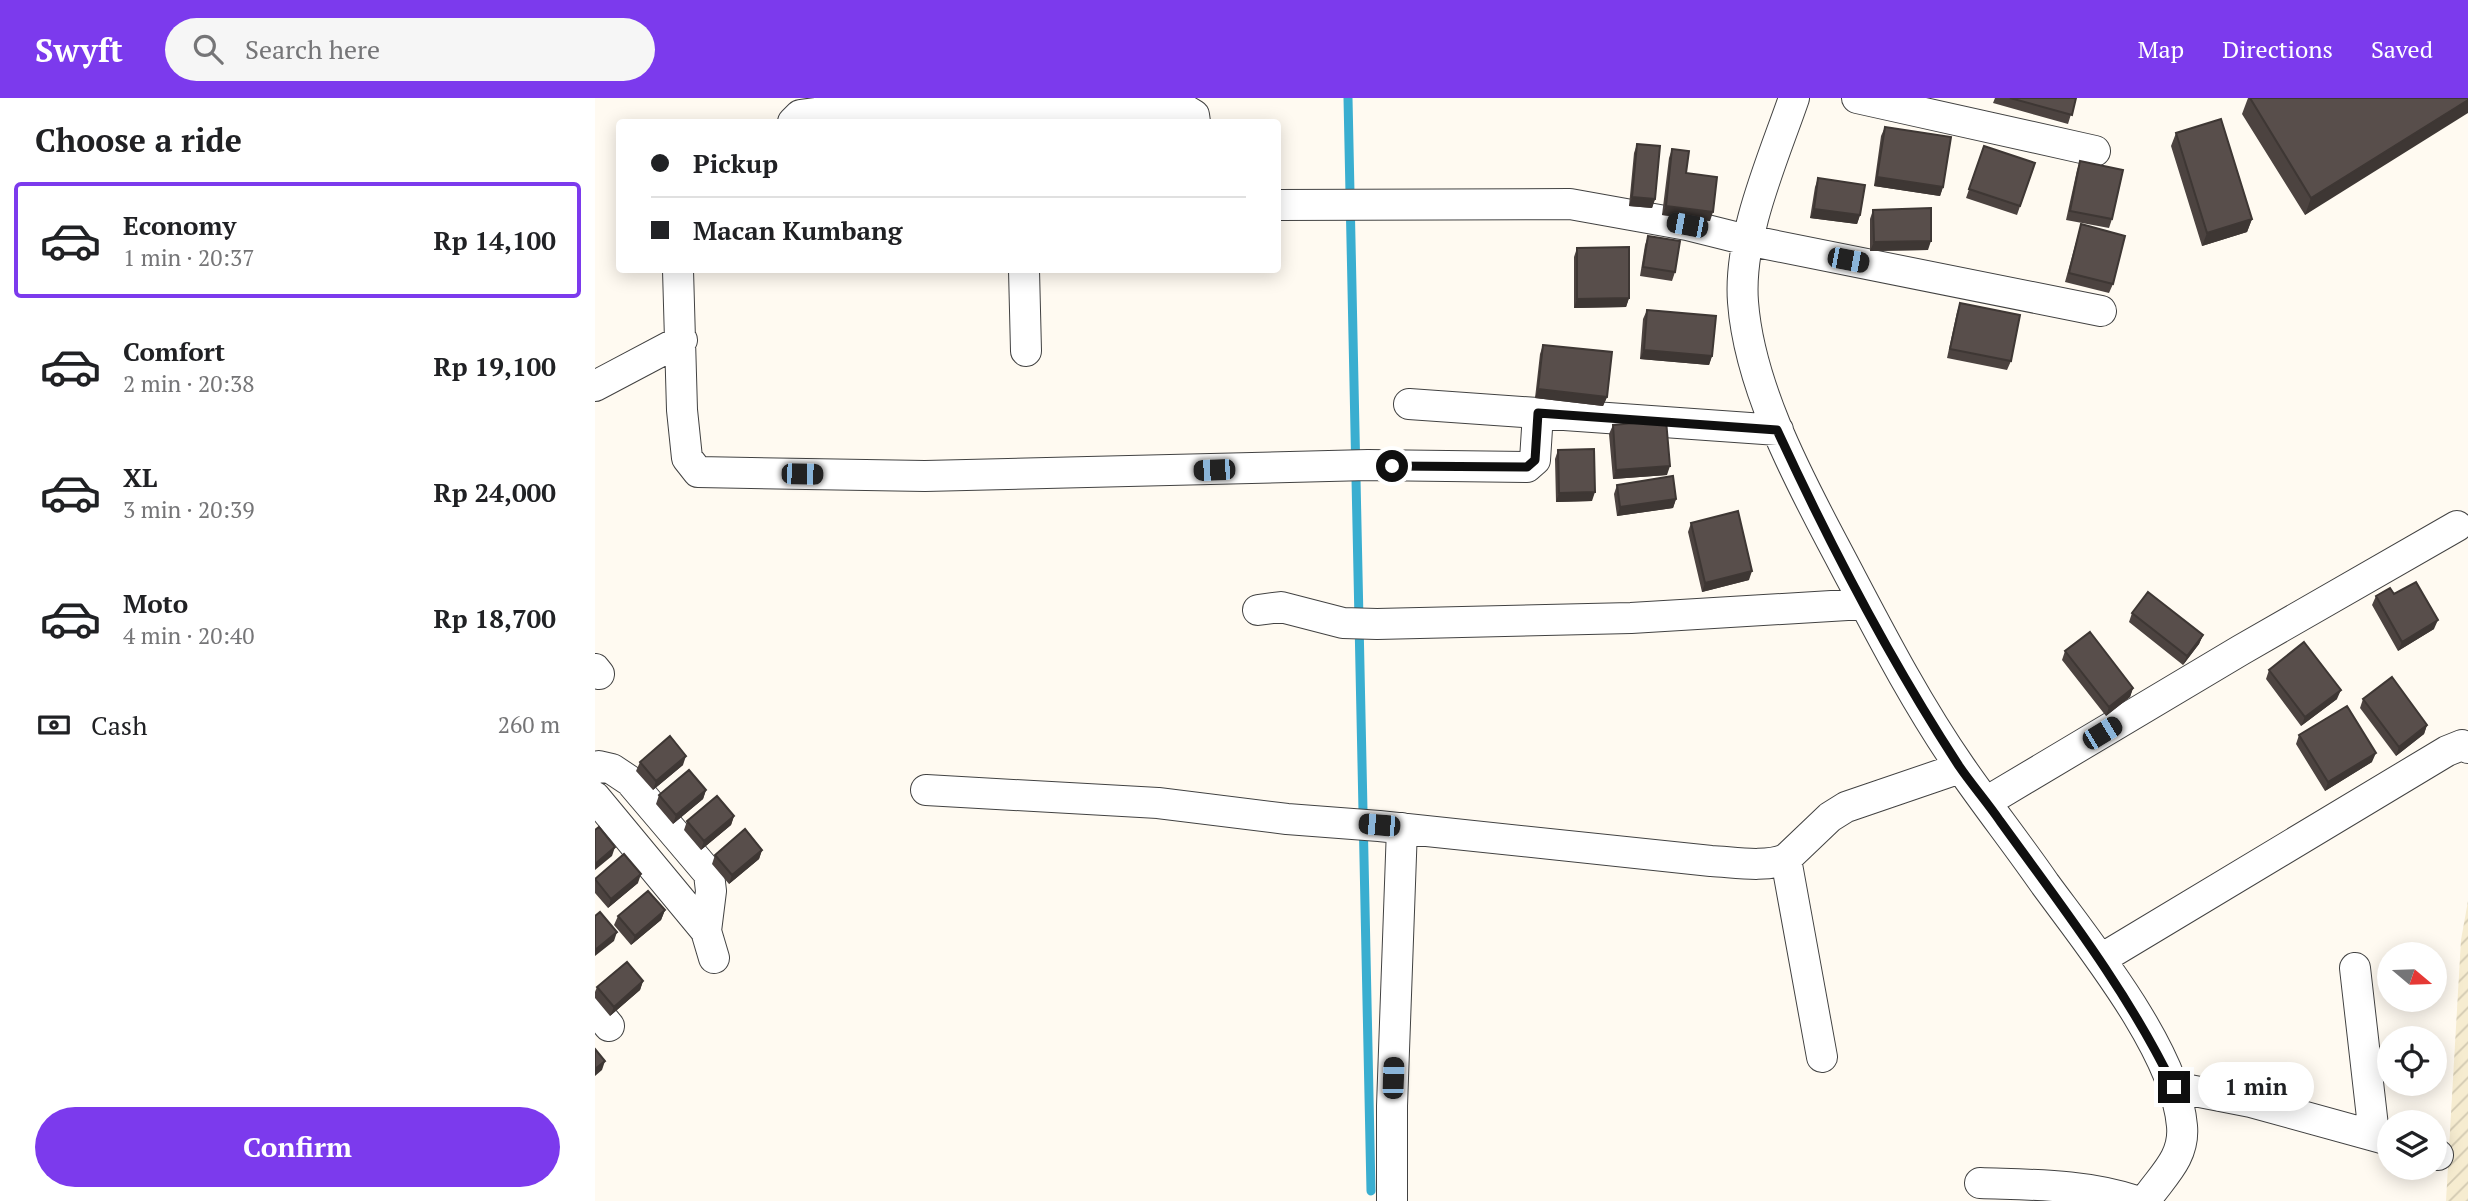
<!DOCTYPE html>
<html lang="en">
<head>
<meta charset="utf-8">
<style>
  :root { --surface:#fff; --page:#f6f6f6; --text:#202124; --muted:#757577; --line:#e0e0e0; --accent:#7c3aed }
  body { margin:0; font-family:"PT Serif",serif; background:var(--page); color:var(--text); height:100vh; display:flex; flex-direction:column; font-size:26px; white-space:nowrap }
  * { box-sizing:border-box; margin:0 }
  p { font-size:23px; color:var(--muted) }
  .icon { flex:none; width:38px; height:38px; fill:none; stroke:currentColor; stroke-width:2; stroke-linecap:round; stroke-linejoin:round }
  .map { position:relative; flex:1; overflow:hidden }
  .details { display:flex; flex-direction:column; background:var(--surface); width:595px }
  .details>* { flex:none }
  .hud { position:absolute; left:21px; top:21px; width:665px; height:154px; border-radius:7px; box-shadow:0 4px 18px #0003; display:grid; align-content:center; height:154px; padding:0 35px; background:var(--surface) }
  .needle { width:46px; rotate:109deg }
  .buttons { position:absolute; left:1782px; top:844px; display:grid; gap:14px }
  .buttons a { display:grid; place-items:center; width:70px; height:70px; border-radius:50%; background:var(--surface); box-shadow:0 4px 18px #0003; font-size:35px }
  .end { position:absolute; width:32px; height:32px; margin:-16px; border:9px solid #0f0f0f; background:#fff; box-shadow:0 0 0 4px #fff }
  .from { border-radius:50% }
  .bubble { position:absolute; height:49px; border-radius:24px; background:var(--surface); box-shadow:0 4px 18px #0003; font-size:23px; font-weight:700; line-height:49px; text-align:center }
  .car { position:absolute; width:21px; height:42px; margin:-21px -10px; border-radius:9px; box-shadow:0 0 5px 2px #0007; background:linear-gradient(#222 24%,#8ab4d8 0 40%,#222 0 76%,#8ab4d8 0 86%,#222 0) }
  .hud b { display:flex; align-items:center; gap:24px; height:66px; font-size:26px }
  .hud b+b { border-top:2px solid var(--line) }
  .hud i { width:18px; height:18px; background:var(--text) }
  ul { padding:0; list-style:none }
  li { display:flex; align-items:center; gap:21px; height:116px; margin:0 14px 10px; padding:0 21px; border:4px solid transparent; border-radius:7px }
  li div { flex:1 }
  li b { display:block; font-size:26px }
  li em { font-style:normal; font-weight:700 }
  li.active { border-color:var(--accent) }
  li>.icon { width:63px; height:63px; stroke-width:1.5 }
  h2 { padding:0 35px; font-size:32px; line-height:84px }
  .pay { display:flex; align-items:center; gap:18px; height:77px; padding:0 35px; font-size:26px }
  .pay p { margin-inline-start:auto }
  .button { display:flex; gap:14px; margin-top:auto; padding:14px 35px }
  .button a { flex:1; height:80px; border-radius:42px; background:var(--accent); color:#fff; font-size:28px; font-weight:700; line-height:80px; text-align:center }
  header { display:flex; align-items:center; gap:42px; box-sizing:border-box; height:98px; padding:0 35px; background:var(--accent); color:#fff }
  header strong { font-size:33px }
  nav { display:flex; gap:38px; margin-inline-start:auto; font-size:24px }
  .search { width:490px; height:63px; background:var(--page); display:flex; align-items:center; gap:18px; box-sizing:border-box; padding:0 24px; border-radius:38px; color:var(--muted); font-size:26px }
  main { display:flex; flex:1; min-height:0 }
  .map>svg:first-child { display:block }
  .farmland { fill:url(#farmland-furrows) }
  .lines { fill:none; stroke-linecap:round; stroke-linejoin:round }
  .stream { stroke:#3aaed0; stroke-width:9 }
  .minor-casing { stroke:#424242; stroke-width:32 }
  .minor { stroke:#fff; stroke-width:30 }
  .wall { fill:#4c4340 }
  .shaded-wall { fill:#3e3734 }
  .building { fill:#584e4b; stroke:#3e3734; stroke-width:2 }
  .route { stroke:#0f0f0f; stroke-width:9 }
</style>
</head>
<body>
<header>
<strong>Swyft</strong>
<div class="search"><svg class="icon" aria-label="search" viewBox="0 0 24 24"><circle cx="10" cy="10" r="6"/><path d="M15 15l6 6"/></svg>Search here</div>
<nav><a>Map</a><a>Directions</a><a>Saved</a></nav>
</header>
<main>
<section class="details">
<h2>Choose a ride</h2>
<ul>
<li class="active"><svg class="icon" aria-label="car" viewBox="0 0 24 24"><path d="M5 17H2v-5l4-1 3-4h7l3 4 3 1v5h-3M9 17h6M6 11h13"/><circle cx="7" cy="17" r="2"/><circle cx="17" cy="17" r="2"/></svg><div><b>Economy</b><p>1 min · 20:37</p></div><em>Rp 14,100</em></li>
<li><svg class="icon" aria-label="car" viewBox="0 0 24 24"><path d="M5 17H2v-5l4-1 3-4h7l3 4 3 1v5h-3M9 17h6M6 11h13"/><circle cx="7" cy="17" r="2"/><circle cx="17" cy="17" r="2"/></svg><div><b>Comfort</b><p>2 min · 20:38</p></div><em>Rp 19,100</em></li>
<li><svg class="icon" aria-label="car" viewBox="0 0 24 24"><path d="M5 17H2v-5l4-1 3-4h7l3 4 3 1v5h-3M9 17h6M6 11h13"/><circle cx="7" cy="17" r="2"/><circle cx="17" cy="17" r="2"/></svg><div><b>XL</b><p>3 min · 20:39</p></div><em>Rp 24,000</em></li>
<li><svg class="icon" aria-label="car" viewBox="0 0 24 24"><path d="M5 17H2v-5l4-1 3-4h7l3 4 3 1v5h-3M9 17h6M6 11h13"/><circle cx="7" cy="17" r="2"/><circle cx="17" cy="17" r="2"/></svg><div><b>Moto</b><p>4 min · 20:40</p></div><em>Rp 18,700</em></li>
</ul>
<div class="pay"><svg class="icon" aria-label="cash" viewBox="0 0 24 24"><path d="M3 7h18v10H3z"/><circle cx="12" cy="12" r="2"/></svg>Cash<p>260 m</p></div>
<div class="button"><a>Confirm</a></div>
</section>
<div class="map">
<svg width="1873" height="1103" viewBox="0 0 1873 1103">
  <defs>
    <pattern id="farmland-furrows" width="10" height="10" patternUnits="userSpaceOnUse" patternTransform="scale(1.75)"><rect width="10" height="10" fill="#f6ecd0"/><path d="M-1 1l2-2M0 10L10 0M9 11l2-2" fill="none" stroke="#d2c9b1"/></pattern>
  </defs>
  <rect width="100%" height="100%" fill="#fffaf1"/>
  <path class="farmland" d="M1873,803v300h-22l15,-261z"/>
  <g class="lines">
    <path class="stream" d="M753,0l23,1093"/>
    <defs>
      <path id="minor" d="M1199,0c-21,61 -56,139 -51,204 6,81 51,168 88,238 41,77 80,156 130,228 27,39 57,77 84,116 44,60 131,167 137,242 3,32 -20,50 -37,75
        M1262,0l238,53
        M198,24l7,-7 15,-2 364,-7 15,9 1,7
        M682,107l293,-1 117,21 60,15 354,71
        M83,172l4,140 5,48 11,14 227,4 443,-11 159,2 8,-7 3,-47
        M429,172l2,81
        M0,288l87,-46
        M814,306l369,26
        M663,512l23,-3 62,16 34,1 254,-6 233,-14
        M0,571l4,5
        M0,671l4,-3 13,3 18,12 79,93 2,17 -5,40 8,27
        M331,692l232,13 129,16 92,7 332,35c23,1 53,7 75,-2l44,-42 16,-10 114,-39
        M0,699l111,134
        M1391,704l255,-152 216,-124
        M1191,761l36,198
        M1506,861l346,-208 15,-6 6,3
        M1760,870l19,167
        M0,911l14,17
        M1579,989l77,15 138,38
        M1839,1056l4,1
        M1385,1085c52,2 106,1 156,18
        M797,1103v-95l10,-278"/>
    </defs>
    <use href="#minor" class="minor-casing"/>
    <use href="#minor" class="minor"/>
  </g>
  <path class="wall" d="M1400,0h81l-8,26 -75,-21z
    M1653,0h220l-163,117 -63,-101z
    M1290,29l58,60 -3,9 -66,-10 7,-50z
    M1581,35l76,86 -5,13 -45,14 -31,-100z
    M1042,46l18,55 -3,9 -23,-2 5,-53z
    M1389,48l51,17 -18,52 -51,-17z
    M1077,51l14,24 24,48 -48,-6 7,-57z
    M1485,63l32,58 -3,9 -43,-8 11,-50z
    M1223,80l42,37 -3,9 -47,-6 5,-31z
    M1278,112l55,40 -58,1v-32z
    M1486,126l32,60 -4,9 -44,-11z
    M1053,138l27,36 -3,9 -32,-5 5,-31z
    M982,150l52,50 -3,9 -52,1v-51z
    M1365,205l51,58 -4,9 -60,-12 10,-46z
    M1052,212l65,46 -3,9 -69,-6 3,-40z
    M948,247l64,52 -4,9 -68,-8 5,-44z
    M1018,327l54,50 -54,4 -4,-45z
    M963,352l34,51 -36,1 -1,-43z
    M1022,387l59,14 -3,9 -56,8 -3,-22z
    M1096,425l58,57 -47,12 -14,-60z
    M1799,496l40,35 -36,22 -26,-46 4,-9z
    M1537,515l71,22 -4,9 -16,21 -54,-43z
    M1470,553l68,37 -3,9 -24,19 -44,-56z
    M1674,572l68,29 -36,27 -35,-47z
    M1768,601l64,26 -3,9 -28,22 -36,-48z
    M1704,637l73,27 -47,29 -29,-47z
    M45,664l43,3 -30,25 -17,-19z
    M111,692l-3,9 -30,25 -17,-20 3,-9z
    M139,718l-3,9 -30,25 -17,-20 3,-9z
    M167,752l-3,9 -30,25 -17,-20 3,-9z
    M0,781l43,4 -30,25 -13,-15z
    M70,812l-4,10 -30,25 -17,-20 4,-9z
    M48,883l-3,9 -30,26 -15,-18v-6l2,-5z"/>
  <path class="shaded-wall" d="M1873,2v13l-163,102 6,-17z
    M1282,79l66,10 -3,9 -66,-10z
    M1037,99l23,2 -3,9 -23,-2z
    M1071,108l47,6 -3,9 -48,-6z
    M1219,111l46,6 -3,9 -47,-6z
    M1657,121l-5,13 -45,14 5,-13z
    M1336,143l-3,9 -58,1 4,-9z
    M1034,200l-3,9 -52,1 3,-9z
    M1049,252l68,6 -3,9 -69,-6z
    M943,291l69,8 -4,9 -68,-8z
    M1075,368l-3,9 -54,4 3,-9z
    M1000,394l-3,9 -36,1 3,-9z
    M1081,401l-3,9 -56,8 3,-9z
    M1157,473l-3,9 -47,12 3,-9z
    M1843,522l-4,9 -36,22 4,-9z
    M1608,537l-4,9 -16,21 4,-9z
    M1538,590l-3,9 -24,19 3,-9z
    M1746,592l-4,9 -36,27 4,-9z
    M1832,627l-3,9 -28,22 3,-9z
    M1781,655l-4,9 -47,29 3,-9z
    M91,658l-3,9 -30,25 3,-9z
    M111,692l-3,9 -30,25 3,-9z
    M139,718l-3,9 -30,25 3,-9z
    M20,749l-3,9 -17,14v-6z
    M167,752l-3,9 -30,25 3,-9z
    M46,776l-3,9 -30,25 3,-9z
    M70,812l-4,10 -30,25 4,-9z
    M22,834l-3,9 -19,15v-6z
    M48,883l-3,9 -30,26 4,-9z
    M10,963l-3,9 -7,6v-7z"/>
  <path class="building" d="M1415,0h66l-4,17z
    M1655,0h218v2l-157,98z
    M1626,21l31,100 -45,14 -31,-100z
    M1290,29l66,10 -8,50 -66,-10z
    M1042,46l23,2 -5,53 -23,-2z
    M1389,48l51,17 -15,43 -51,-17z
    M1077,51l17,2 -3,22 31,4 -4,35 -47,-6z
    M1485,63l43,9 -11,49 -42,-8z
    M1223,80l47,7 -5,30 -46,-6z
    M1336,110v33l-57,1 -1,-32z
    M1486,126l44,12 -12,48 -44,-11z
    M1053,138l32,5 -5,31 -32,-5z
    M1034,149v51l-52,1v-51z
    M1365,205l60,12 -9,46 -61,-12z
    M1052,212l69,6 -4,40 -68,-6z
    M948,247l69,7 -5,45 -69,-8z
    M1071,322l4,46 -54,4 -3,-45z
    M999,351l1,43 -36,1 -1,-43z
    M1078,378l3,23 -56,8 -3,-22z
    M1143,413l14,60 -47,12 -14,-60z
    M1821,484l22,38 -36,22 -26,-46 14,-8 4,6z
    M1553,494l55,43 -16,21 -55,-43z
    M1495,534l43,56 -24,19 -44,-56z
    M1709,544l37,48 -36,27 -36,-47z
    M1797,579l35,48 -28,22 -36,-48z
    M1752,608l29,47 -48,29 -29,-47z
    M75,638l16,20 -30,25 -16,-19z
    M94,672l17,20 -30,25 -17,-20z
    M122,698l17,20 -30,25 -17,-20z
    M4,729l16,20 -20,17v-34z
    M150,731l17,21 -30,25 -17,-20z
    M29,756l17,20 -30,25 -16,-20z
    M53,793l17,19 -30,26 -17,-20z
    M5,814l17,20 -22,18v-34z
    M32,864l16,19 -29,26 -17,-20z
    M0,951l10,12 -10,8z"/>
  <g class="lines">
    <path class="route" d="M797,368l135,1 8,-7 3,-47 239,17c53,115 113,230 182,336 13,19 28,36 41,55 63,87 127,169 174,266"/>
  </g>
</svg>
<div class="buttons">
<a><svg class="needle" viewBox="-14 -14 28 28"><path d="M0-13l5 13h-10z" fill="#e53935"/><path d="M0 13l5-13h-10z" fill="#757577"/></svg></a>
<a><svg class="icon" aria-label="locate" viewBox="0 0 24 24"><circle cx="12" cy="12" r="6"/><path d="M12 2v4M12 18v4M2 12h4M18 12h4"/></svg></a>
<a><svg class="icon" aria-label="layers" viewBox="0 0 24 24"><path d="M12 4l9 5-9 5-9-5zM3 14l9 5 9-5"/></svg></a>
</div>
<i class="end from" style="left:797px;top:368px"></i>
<i class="end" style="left:1579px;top:989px"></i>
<div class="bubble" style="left:1603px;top:964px;width:116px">1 min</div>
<i class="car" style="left:1092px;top:127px;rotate:281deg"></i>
<i class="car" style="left:1253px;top:162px;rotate:101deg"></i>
<i class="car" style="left:619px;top:372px;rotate:268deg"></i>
<i class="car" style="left:207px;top:376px;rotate:91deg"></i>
<i class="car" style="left:1507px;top:635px;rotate:59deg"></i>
<i class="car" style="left:784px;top:727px;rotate:275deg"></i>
<i class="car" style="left:798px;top:980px;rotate:2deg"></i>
<div class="hud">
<b><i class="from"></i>Pickup</b>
<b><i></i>Macan Kumbang</b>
</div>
</div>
</main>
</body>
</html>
